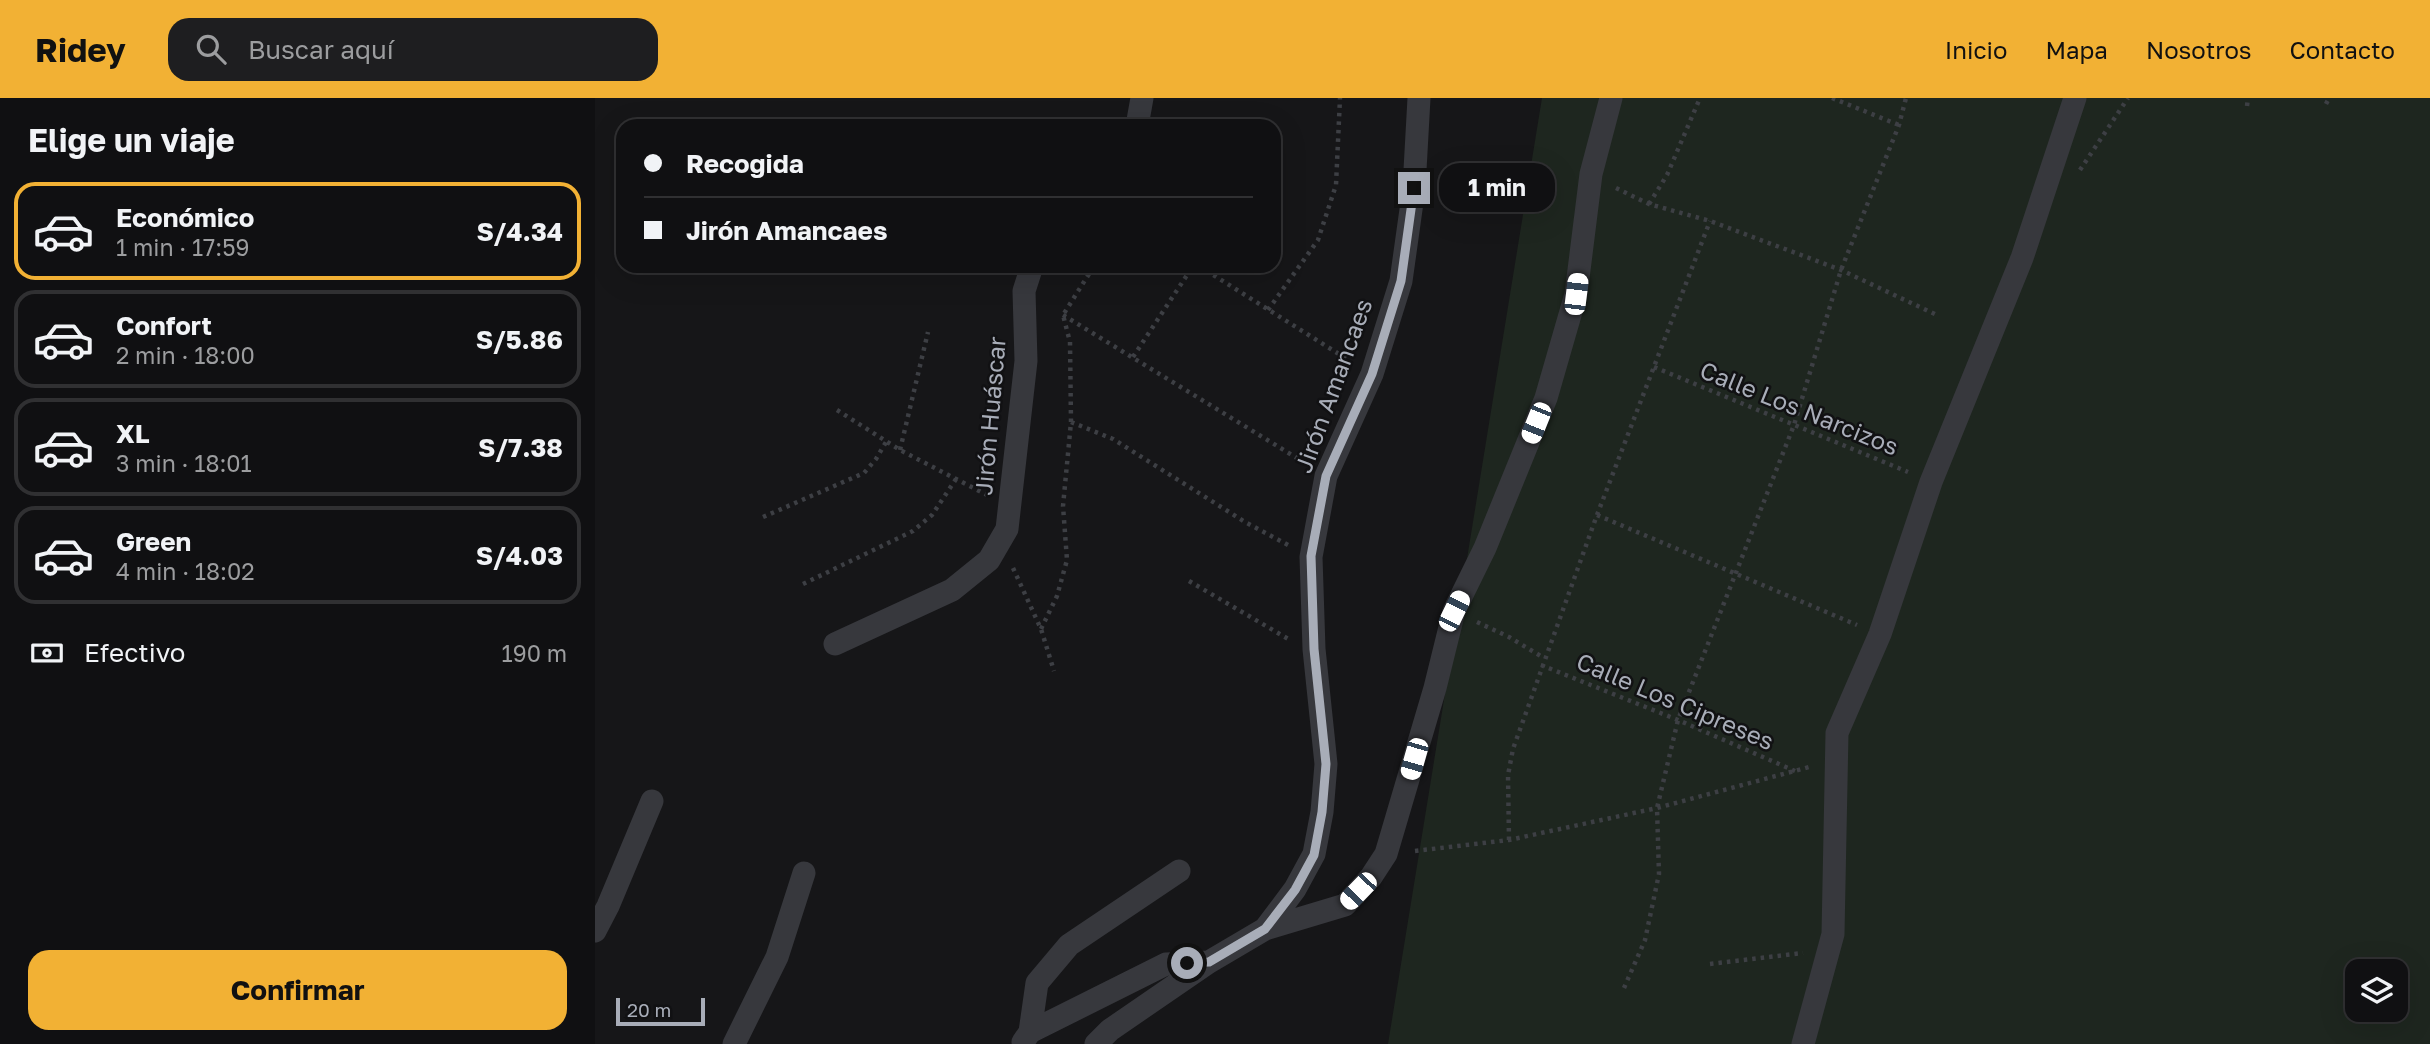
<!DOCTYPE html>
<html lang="es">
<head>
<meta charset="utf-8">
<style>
  :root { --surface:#101012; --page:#1e1e20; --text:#f1f3f6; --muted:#9c9d9f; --line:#303032; --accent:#f2b134 }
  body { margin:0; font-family:"Golos Text",sans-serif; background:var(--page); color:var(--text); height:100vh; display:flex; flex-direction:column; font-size:26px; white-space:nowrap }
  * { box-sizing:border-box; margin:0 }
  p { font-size:23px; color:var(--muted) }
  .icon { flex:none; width:38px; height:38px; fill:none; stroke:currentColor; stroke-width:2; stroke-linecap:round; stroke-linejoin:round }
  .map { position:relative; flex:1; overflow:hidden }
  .drawer { display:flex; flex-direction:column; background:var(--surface); width:595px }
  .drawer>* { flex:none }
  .guide { position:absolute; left:21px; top:21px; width:665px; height:154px; border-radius:21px; box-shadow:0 7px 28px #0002,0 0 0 2px var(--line); display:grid; align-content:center; height:154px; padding:0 28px; background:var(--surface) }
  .fabs { position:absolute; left:1750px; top:861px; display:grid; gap:14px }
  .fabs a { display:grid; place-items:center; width:63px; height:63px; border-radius:14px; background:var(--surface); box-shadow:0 7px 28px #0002,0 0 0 2px var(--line); font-size:35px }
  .scale { position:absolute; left:21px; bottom:18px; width:89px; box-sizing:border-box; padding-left:7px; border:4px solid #a8adb8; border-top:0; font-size:19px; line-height:24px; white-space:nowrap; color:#a8adb8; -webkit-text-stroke:5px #111113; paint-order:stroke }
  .end { position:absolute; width:32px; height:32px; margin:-16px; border:9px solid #a8adb8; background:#111; box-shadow:0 0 0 4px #111 }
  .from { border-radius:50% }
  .bubble { position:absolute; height:49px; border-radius:21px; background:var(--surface); box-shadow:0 7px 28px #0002,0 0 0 2px var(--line); font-size:23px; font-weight:700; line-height:49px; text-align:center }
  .car { position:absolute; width:21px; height:42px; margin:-21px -10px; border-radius:9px; box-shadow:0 0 5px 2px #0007; background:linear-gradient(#fff 24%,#345 0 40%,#fff 0 76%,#345 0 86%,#fff 0) }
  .guide b { display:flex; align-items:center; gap:24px; height:66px; font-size:26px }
  .guide b+b { border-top:2px solid var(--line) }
  .guide i { width:18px; height:18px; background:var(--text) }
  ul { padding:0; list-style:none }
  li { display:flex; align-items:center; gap:21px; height:98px; margin:0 14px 10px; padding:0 14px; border:4px solid var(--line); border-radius:21px }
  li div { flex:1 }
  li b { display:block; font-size:26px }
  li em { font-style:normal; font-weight:700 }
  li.selected { border-color:var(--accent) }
  li>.icon { width:63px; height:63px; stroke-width:1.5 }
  h2 { padding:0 28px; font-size:32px; line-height:84px }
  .pay { display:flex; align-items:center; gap:18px; height:77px; padding:0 28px; font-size:26px }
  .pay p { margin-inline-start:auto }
  .primary-button { display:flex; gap:14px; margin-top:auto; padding:14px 28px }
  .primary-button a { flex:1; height:80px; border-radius:21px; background:var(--accent); color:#111; font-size:28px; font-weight:700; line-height:80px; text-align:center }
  header { display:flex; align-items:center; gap:42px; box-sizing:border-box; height:98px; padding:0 35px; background:var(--accent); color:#111 }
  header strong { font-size:33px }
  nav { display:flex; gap:38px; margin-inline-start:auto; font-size:24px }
  .search { width:490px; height:63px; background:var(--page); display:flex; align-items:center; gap:18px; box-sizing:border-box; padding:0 24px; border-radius:21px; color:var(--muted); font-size:26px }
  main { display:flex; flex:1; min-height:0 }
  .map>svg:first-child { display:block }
  .green { fill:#1e261f; fill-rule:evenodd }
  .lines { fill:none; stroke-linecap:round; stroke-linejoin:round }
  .path { stroke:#3d3f44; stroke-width:4.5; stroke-dasharray:3.5 5; stroke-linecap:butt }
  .minor { stroke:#37383d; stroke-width:23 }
  .route { stroke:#a8adb8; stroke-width:9 }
  .labels { text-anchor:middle; stroke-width:5; stroke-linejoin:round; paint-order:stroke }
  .street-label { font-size:24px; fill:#a8adb8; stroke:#111113 }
</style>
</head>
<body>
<header>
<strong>Ridey</strong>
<div class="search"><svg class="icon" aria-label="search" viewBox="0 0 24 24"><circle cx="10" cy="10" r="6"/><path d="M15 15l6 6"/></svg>Buscar aquí</div>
<nav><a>Inicio</a><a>Mapa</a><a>Nosotros</a><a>Contacto</a></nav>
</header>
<main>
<section class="drawer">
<h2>Elige un viaje</h2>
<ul>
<li class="selected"><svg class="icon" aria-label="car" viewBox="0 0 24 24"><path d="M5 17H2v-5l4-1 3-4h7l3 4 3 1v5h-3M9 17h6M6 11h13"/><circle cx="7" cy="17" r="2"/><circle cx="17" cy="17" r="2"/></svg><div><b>Económico</b><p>1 min · 17:59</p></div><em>S/4.34</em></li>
<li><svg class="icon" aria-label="car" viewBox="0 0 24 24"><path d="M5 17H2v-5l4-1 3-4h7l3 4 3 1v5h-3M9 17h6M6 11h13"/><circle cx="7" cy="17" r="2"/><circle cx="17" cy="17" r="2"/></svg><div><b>Confort</b><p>2 min · 18:00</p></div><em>S/5.86</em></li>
<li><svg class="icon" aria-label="car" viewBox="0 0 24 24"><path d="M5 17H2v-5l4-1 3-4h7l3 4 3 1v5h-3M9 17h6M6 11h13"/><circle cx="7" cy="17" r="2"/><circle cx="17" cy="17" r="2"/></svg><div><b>XL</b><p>3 min · 18:01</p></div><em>S/7.38</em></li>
<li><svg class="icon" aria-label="car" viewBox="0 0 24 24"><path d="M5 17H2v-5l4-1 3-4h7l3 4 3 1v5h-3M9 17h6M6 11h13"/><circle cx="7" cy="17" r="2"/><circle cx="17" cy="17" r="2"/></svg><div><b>Green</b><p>4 min · 18:02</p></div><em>S/4.03</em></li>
</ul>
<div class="pay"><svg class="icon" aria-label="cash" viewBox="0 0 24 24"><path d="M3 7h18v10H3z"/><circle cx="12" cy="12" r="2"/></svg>Efectivo<p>190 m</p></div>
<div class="primary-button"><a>Confirmar</a></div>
</section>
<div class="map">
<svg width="1835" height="946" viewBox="0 0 1835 946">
  <rect width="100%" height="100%" fill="#161618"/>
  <path class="green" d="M947,0h888v946h-1042zM1762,873h39v39h-39z"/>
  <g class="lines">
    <path class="path" d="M1237,0l67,27
      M1731,6l3,-6
      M1652,8l1,-8
      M1485,72l48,-72
      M1021,90l33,16 61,17 131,49 98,46
      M1054,106l18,-29 33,-77
      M604,168l151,95
      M673,212l50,-70 18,-55 4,-87
      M468,217l242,148
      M538,259l60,-91
      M1059,269l254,105
      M242,312l63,40 87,45
      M476,324l42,17 132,83 43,23
      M305,352l28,-118
      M1002,417l260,110
      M168,419l101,-44 12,-14 10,-17
      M418,470l28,61 13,42
      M594,483l101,59
      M208,486l110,-53 19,-16 24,-36
      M882,524l32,15 35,21
      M446,531l16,-33 10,-36 -4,-54 8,-84 -1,-80 -7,-27 31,-49
      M946,567l137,55 117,51
      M914,742l-1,-65 5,-26 84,-234 113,-294
      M820,753l94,-11 148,-32 156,-42
      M1115,866l93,-11
      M1029,890l21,-48 14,-66 -2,-66 21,-88 116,-295 47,-155 58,-145 7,-27"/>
    <path class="minor" d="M542,28l5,-28
      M240,546l117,-54 37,-30 18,-31 19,-168 -2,-70 8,-25
      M670,831l30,-40 19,-35 8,-42 4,-48 -12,-115 -3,-92 15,-81 46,-102 29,-93 13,-93 5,-90
      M0,833l13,-25 44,-105
      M435,934l7,-49 32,-38 110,-74
      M428,944l7,-10 136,-68 43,-2
      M139,946l43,-87 27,-84
      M501,946l14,-14 99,-68 56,-33 80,-24 26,-28 15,-23 49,-166 19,-77 31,-63 61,-150 30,-104 15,-120 20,-76
      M1208,946l30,-110 4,-201 43,-99 51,-152 91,-224 53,-160"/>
  </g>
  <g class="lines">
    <path class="route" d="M592,865l22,-1 56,-33 30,-39 19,-35 8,-43 4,-48 -12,-115 -3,-93 15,-80 46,-102 29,-93 13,-93"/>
  </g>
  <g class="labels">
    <g class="street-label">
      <text transform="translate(739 288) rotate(-70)" y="8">Jirón Amancaes</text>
      <text transform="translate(1204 311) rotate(22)" y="8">Calle Los Narcizos</text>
      <text transform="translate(396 318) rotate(-85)" y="8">Jirón Huáscar</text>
      <text transform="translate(1080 604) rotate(23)" y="8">Calle Los Cipreses</text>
    </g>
  </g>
</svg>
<div class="fabs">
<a><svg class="icon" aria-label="layers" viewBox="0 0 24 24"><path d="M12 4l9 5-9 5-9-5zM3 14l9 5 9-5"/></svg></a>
</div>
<div class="scale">20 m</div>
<i class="end from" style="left:592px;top:865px"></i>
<i class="end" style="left:819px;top:90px"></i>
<div class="bubble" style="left:844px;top:65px;width:116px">1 min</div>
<i class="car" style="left:981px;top:196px;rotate:7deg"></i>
<i class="car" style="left:941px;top:325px;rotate:202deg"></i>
<i class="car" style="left:859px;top:513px;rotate:26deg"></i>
<i class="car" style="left:819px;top:661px;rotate:196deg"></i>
<i class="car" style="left:763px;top:793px;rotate:224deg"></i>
<div class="guide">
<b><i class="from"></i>Recogida</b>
<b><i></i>Jirón Amancaes</b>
</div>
</div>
</main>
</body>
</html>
